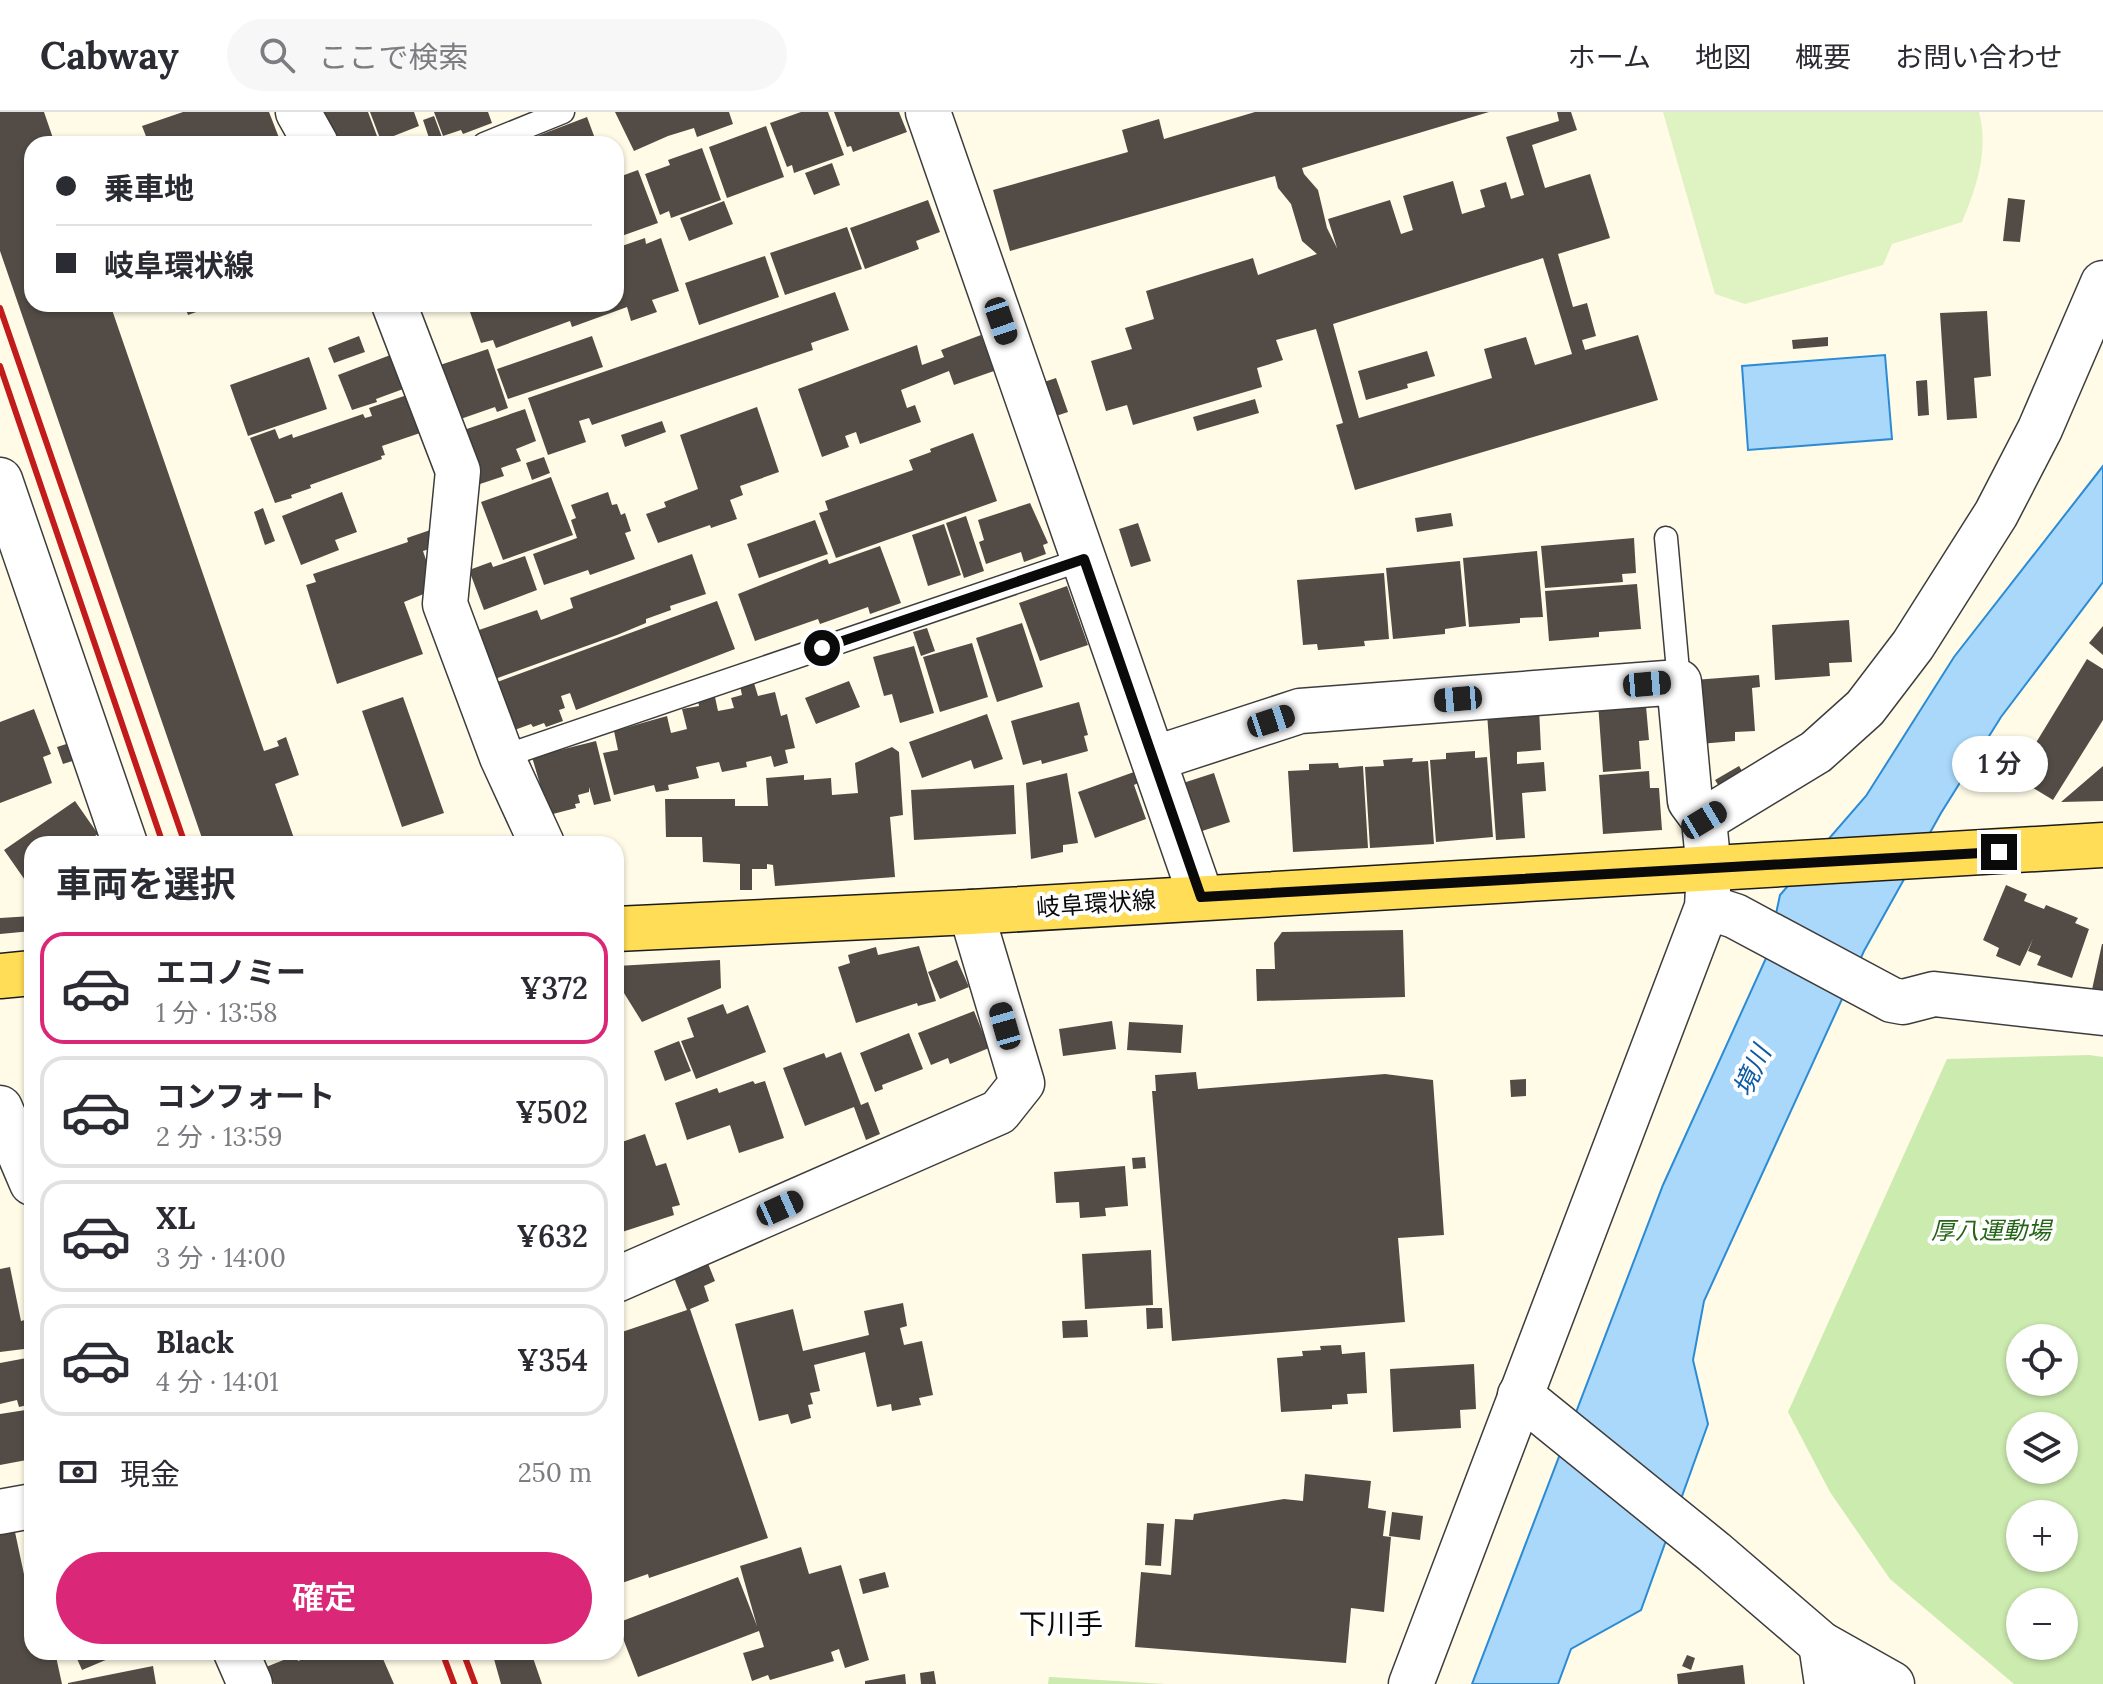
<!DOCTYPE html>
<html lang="ja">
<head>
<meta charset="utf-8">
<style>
  :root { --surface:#fff; --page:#f7f7f7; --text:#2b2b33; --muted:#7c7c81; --line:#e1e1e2; --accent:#db2777 }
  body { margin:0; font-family:Lora,"Noto Sans JP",serif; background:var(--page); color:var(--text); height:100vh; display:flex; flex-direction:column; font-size:30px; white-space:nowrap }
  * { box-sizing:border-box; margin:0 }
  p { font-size:26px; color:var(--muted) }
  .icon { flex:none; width:44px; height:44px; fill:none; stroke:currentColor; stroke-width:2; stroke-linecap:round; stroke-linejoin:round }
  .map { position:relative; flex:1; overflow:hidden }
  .side { position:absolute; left:24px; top:724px; width:600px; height:824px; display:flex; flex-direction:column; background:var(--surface); border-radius:24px; box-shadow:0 2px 6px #0004 }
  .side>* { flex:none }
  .guide { position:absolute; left:24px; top:24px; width:600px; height:176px; border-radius:24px; box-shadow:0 2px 6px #0004; display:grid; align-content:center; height:176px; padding:0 32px; background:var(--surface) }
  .controls { position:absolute; left:2006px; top:1212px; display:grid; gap:16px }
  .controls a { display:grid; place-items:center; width:72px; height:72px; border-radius:50%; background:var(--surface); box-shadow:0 2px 6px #0004; font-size:40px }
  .end { position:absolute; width:36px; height:36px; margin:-18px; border:10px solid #0a0a0a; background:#fff; box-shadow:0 0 0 4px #fff }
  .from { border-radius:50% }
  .bubble { position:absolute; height:56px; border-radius:28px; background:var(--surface); box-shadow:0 2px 6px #0004; font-size:26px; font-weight:600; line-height:56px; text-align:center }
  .car { position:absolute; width:24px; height:48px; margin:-24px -12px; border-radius:10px; box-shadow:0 0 6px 2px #0007; background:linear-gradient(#222 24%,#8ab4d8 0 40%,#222 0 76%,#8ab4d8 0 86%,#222 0) }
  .guide b { display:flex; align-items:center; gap:28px; height:76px; font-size:30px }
  .guide b+b { border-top:2px solid var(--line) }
  .guide i { width:20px; height:20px; background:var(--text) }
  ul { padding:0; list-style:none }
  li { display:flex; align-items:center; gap:24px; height:112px; margin:0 16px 12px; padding:0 16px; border:4px solid var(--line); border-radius:24px }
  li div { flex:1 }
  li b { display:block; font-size:30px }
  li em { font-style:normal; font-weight:600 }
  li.active { border-color:var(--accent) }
  li>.icon { width:72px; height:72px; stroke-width:1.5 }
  h2 { padding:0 32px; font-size:36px; line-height:96px }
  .pay { display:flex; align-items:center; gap:20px; height:88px; padding:0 32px; font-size:30px }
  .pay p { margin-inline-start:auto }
  .button { display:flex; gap:16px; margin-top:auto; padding:16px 32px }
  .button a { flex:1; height:92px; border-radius:48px; background:var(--accent); color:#fff; font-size:32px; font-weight:600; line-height:92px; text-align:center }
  header { display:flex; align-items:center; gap:48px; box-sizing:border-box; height:112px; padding:0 40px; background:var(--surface); border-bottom:2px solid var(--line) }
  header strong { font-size:38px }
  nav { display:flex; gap:44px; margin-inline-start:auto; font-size:28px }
  .search { width:560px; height:72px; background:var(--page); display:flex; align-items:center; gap:20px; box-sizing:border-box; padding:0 28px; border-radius:44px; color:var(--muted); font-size:30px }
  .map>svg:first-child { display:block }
  .green { fill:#ccebaf; fill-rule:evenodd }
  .pitch { fill:#dff2c2 }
  .water { fill:#a9d8fa; stroke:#2b8bd5; stroke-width:2 }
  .building { fill:#534c46; fill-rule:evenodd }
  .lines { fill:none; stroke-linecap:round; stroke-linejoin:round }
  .service-casing { stroke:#3d3d3d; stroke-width:25 }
  .minor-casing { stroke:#3d3d3d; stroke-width:47 }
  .tertiary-casing { stroke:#3d3d3d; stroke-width:47 }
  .primary-casing { stroke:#1b1b1b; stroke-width:47 }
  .service { stroke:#fff; stroke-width:22 }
  .minor { stroke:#fff; stroke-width:44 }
  .tertiary { stroke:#fff; stroke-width:44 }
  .primary { stroke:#ffdd57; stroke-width:44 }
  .rail { stroke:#c21b1c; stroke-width:6 }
  .route { stroke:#0a0a0a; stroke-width:10 }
  .labels { text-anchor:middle; stroke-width:8; stroke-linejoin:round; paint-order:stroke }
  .street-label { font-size:24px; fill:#0a0a0a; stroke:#fff }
  .park-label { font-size:24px; font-style:italic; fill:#256518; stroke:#fff }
  .water-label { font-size:26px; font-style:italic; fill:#0d5ba2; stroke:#fff }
  .quarter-label { font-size:28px; fill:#0a0a0a; stroke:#fff }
</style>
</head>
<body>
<header>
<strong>Cabway</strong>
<div class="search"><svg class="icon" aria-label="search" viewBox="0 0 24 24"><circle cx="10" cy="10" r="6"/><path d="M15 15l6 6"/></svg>ここで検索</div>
<nav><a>ホーム</a><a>地図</a><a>概要</a><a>お問い合わせ</a></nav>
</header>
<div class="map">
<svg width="2103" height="1572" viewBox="0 0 2103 1572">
  <rect width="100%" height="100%" fill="#fffbe7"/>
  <path class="green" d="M2089,943l14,2v627h-89l-124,-105 -60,-87 -42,-80 159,-353zM2020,1226h44v44h-44zM2020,1314h44v44h-44zM2020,1402h44v44h-44zM2020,1490h44v44h-44z
    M1049,1565h1l116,7h-118z"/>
  <path class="pitch" d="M1663,0h316c10,38 -2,74 -17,110l-70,22 -9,21 -138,39 -30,-10z"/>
  <path class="water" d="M1885,243l7,84 -144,11 -6,-84z
    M2103,354v116l-102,135 -60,96 -77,138 -160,350 -11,59 15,64 -67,186 -70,39 -13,35h-86l191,-499 104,-229 13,-61 86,-99 88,-139z"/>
  <path class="building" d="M0,0h44l11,32h-23v160h78l154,447 15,-5 -2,-5 9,-4 13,38 -24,9 21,60h-92l-204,-593z
    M183,0h86l12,31 -132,1 -7,-18z
    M314,0h54l12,32h-54z
    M370,0h44l5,14 -38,15z
    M434,0h54l4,11 -29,11 -2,-4 -18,6z
    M615,0h114l4,12 -36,13 -3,-9 -26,8 -34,15z
    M801,0h27l16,43 -50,18 -2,-8 -5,2 -17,-44z
    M834,0h65l8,20 -54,20 -2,-6 -4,1z
    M1255,0h234l-187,56 2,6 14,16 9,38 10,20 -9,-29 62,-19 11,34 12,-4 -10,-34 50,-15 9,33 23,-7 -5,-17 26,-8 5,17 13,-4 -18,-58 53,-16 -2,-9h14l6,18 -45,15 13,43 45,-14 20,64 -52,16 15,53 14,-4 9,33 -14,4 3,10 53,-15 20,65 -303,90 -19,-65 7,-2 -27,-94 -40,11 7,20 -26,8 5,19 -129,38 -6,-20 -21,6 -15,-50 41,-12 -7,-21 29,-9 -8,-28 107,-33 5,17 59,-21 -15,-13 -11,-37 -13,-16 -3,-12 -265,75 -17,-61 135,-38 -6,-22 37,-11 5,20zM1543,146l29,96 -37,11 -9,-28 -42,12 8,29 -133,40 -26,-94z
    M434,4l9,24 -12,4 -8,-24z
    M587,5l10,27h-63l-2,-6z
    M766,14l18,51 -57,21 -18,-51z
    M702,36l19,52 -50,18 -2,-7 -9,4 -15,-41 25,-9 -2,-5z
    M832,51l8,22 -26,10 -9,-22z
    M638,58l20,53 -42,15v-60z
    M2008,86l17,2 -5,42 -17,-1z
    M928,88l12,32 -24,9 3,8 -54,20 -15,-41z
    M724,89l9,23 -44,17 -9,-23z
    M847,115l15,42 -77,26 -15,-42z
    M645,126l1,6 15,-6 18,53 -27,9 5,12 -26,9 -4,-14 -55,20 -2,-6 -74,27 -3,-8 -12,3 -11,-31 18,-8h128v-56z
    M765,144l14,41 -80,28 -14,-42z
    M835,180l14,38 -38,13 2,7 -221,75 -3,-7 -10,3 7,21 -38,13 -20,-57z
    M184,192h13l2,7 -11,4z
    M1987,199l4,65 -17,2 3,40 -30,2 -7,-107z
    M981,223l13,36 -40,14 -5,-14 -48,19 6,18 8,-3 6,17 -61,22 -4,-12 -11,4 4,11 -27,10 -24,-68 119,-44 5,20 22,-8 -3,-7z
    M359,224l6,16 -31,11 -6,-15z
    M592,224l11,31 -95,32 -11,-30z
    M1828,225v9l-35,3 -1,-9z
    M488,237l20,59 -11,4 -2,-5 -43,15 -18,-55z
    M1427,239l8,25 -28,8 1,4 -42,12 -8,-29z
    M393,242l13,34 -30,11 1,3 -25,8 -14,-35z
    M309,245l18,52 -79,27 -18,-51z
    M1056,266l12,34 -12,4 -12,-34z
    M1927,268l2,35 -11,1 -2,-35z
    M410,282l13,38 -41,14 3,9 -4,1 1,3 -72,26 1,3 -20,7 1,3 -17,5 -25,-65 25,-9 4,10 13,-5 1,4 70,-24 2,4 7,-2 -3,-8z
    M1255,287l4,14 -62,18 -4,-14z
    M757,295l22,65 -39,14 3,9 -13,5 7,19 -26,9 -1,-3 -52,18 -12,-29 20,-7 -2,-5 34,-13 -18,-54z
    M525,297l11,32 -20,8 5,12 -20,7 3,8 -27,9 -19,-53z
    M662,309l4,11 -41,15 -4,-12z
    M973,321l24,68 -161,57 -17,-45 9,-3 -3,-9 88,-31 -4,-10 22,-8 -1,-3z
    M544,345l6,16 -18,7 -6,-17z
    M551,365l22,58 -70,25 -22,-58z
    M342,380l15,40 -22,8 4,10 -38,15 -19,-49z
    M608,380l4,13 5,-1 4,11 4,-2 6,18 -6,2 10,26 -45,16 -2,-5 -44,15 -11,-31 44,-16 -6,-18 5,-2 -5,-13z
    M1030,391l18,40 -5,2 3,9 -22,8 -3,-10 -35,12 -7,-22 5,-2 -6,-20z
    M263,396l12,33 -10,4 -11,-33z
    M1451,401l2,13 -36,6 -2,-14z
    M966,404l18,55 -20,7 -18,-55z
    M815,408l13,34 -69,24 -12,-34z
    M1138,411l13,38 -20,6 -12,-38z
    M944,412l17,51 -33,11 -16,-51z
    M439,415l-3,20 -13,4 13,38 -32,13 19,52 -86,30 -31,-99 10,-3 -3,-8 95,-32 -1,-4z
    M1634,426l2,35 -14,1 1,8 -78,6 -4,-42z
    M880,434l21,57 -31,11 -2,-7 -48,17 -2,-5 -63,22 -17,-47 89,-35 2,5z
    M1537,439l6,66 -23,1v5l-51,4 -6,-69z
    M692,442l14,40 -36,12 1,4 -25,9v4l-29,12 -122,44 -21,-41 7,-3 -2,-5 58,-20 4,10 32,-12 -3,-10z
    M525,444l12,34 -53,20 -15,-40 22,-8 2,5z
    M1460,449l6,65 -21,3v5l-52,5 -7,-71z
    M1384,461l5,66 -25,2 1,5 -47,4 -1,-6 -14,1 -6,-65z
    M1637,472l4,45 -42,3v5l-50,4 -4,-50z
    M1067,474l21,59 -48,16 -21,-58z
    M717,489l18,48 -159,61 -6,-17 -9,3 4,12 -6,2 4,11 -17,6 -2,-4 -11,4 -2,-3 -22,8 -17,-48z
    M1849,508l3,42 -23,1 1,13 -55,4 -3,-55z
    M1022,511l21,64 -46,15 -21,-64z
    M2103,514v29l-14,-12z
    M927,516l8,23 -14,5 -8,-24z
    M972,531l16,54 -48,15 -17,-55z
    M914,534l20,67 -34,10 -8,-29 -8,2 -11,-39z
    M2087,547l16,10v51l-50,80 -38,-23z
    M1759,563l1,12 -8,1 3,43 -20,1v9l-36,3 -5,-64z
    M849,569l11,26 -44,17 -11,-26z
    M754,571l4,13 17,-4 6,24 6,-2 8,34 -10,2 3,13 -14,4 -3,-11 -25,6 1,5 -25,5 -3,-10 -23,5 3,11 -31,7 1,5 -13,2 -2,-7 -40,10 -11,-42 15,-3 -4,-19 53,-15 4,17 16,-4 -5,-20 17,-3 -1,-5 17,-4 3,14 16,-3 -3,-10 11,-3 -2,-9z
    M403,585l41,116 -42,14 -40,-116z
    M1079,590l9,33 -4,1 4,15 -46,13 -1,-4 -18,5 -12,-44z
    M1598,591l48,3 3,34 -10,1 2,28 -38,3z
    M1539,596l2,42 -24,2v12l27,-2 2,29 -24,2 3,45 -29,2 -9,-127z
    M34,597l17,45 -8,3 9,26 -52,20v-81z
    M987,602l16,45 -29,10 -3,-9 -49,18 -13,-36z
    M79,628l6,17 -22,7 -6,-17z
    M596,629l15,60 -17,4 -5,-18v5l-11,3 2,8 -5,1 1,4 -27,7 -17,-58z
    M892,635l7,5 4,63 -13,2 5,60 -120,9 -2,-21 -6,-1v5h-15v21h-12v-26l-37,-2 -1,-25h-36l-1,-38h70v7h33l-2,-28 38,-3v5l27,-2 1,17 26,-2 -3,-30z
    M1475,639v7l12,-1 6,80 -57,5 -6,-82 16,-1v-6z
    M1413,646l-1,4 16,-1 6,83 -64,4 -5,-81 19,-1 -1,-6z
    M1338,651l1,5 24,-2 5,82 -75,4 -5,-81 21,-1v-6z
    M1739,654l5,8 -24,14 -5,-8z
    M2103,654v35l-42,1z
    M1649,659l1,17h9l3,42 -59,4 -4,-59z
    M1134,660l4,11 -4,2 12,34 -51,19 -17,-46z
    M1067,661l11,70 -15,2v7l-32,7 -5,-76z
    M1214,661l16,49 -31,10 -16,-49z
    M1014,673l2,49 -102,6 -3,-50z
    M75,689l23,33 -15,10h-51v35l-5,4 -23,-33z
    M2006,773l21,9 -3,7 20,8 2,-4 32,13 -3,5 14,6 -17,49 -35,-13 4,-9 -13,-5 5,-12 -13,27 -24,-10 3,-8 -16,-8z
    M32,804v15l-32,3v-16z
    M1403,818l2,67 -148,4 -1,-32h19l-1,-26 8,-11z
    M2102,832h1v53l-12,-3z
    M919,834l17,55 -18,5 -1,-3 -61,20 -18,-56 12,-4 -2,-8 28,-8 2,8z
    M720,848l1,28 -79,34 -23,-37 -2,-19z
    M957,848l12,27 -29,12 -12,-27z
    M723,892l4,10 21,-9 18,47 -70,27 -15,-38 13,-4 -7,-19z
    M974,899l15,37 -39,16 -2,-6 -17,7 -13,-32z
    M1112,909l4,28 -53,7 -4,-27z
    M1129,910l54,3 -2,28 -54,-3z
    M909,921l14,36 -41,16 1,4 -8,3 -15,-39z
    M679,929l12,30 -26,10 -11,-30z
    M841,940l20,53 7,-3 12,32 -14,6 -12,-33 -49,19 -22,-58 41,-15 2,5z
    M1196,960l2,17 187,-15 48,6 11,155 -46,3 7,84 -233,19 -20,-250h4l-1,-16z
    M1526,967v17l-15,1 -1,-17z
    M753,969l2,3 10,-3 19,57 -45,15 -9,-28 -43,15 -12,-37 42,-15 2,5z
    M645,1022l11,32 10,-3 14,42 -8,2 2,8 -58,19v-90z
    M1145,1045l1,11 -13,1 -1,-11z
    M1125,1054l3,40 -23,2 1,8 -26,2 -1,-16 -23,1 -2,-31z
    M1151,1138l2,55 -68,4 -3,-55z
    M705,1144l10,25 -11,5 5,15 -19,8 78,229 -119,40 -1,-4 -32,11v-251l71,-24 -16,-40z
    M10,1155l11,54 11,-3v30l-32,4v-83z
    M903,1191l4,23 -7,2 4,17 18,-4 11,54 -14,3 2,7 -29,6 -1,-7 -14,3 -12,-55 -51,13 6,26 -10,2 3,11 -5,1 3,13 -20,6 -3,-10 -29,7 -24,-97 58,-15 10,42 66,-16 -5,-24z
    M1146,1196h16l1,20 -16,1z
    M1087,1208l1,17 -25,1 -1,-17z
    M1341,1233l1,9 23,-2 2,41 -20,1 1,10 -16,1v4l-51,3 -4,-54 26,-2 -1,-5 19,-1 -1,-4z
    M32,1245v47l-13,3 -2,-7 -17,4v-41z
    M1474,1252l2,45 -16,1 1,18 -68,4 -3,-63z
    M32,1297v50l-32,6v-51z
    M1305,1362l66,7 -3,27 18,3 -3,25 8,1 -7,75 -33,-4 -5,55 -211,-16 6,-75 30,3 4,-56 18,1 1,-6 90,-15 19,2z
    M1392,1400l31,4 -3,24 -31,-4z
    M1147,1411l17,1 -3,42 -16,-1z
    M15,1420l17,80v40h23l7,32h-62v-150z
    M801,1435l8,27 32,-9 28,95 -24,8 -6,-19 -8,3 3,9 -64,19 -2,-5 -16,6 -9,-28 21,-6 -5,-16 -121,46 -21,-54 121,-46 19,49 -17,-60z
    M885,1460l4,15 -26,7 -4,-15z
    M74,1540h31l3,7 -26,11z
    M320,1540h60l14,32h-120l-8,-17 30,-12 2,6z
    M492,1540h39l11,32h-41z
    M1687,1543l8,3 -4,12 -9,-4z
    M1743,1553l2,19h-67l-1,-10z
    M153,1554l3,18h-88v-1z
    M934,1559l2,13h-15l-1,-11z
    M905,1562l1,10h-41v-3z"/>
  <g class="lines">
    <defs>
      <path id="service" d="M484,32l79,-32
        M1666,426l13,144
        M502,645l582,-198"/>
      <path id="minor" d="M298,0l18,32
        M928,0l273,785
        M394,192l64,167 -13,133 57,153 40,87
        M0,368l125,364
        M1153,647l147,-48 379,-29 11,119 14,19 5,50 -2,37 -296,777
        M1704,708l112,-68 49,-44 48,-63 83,-131 44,-85 63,-146
        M1707,795l28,9 157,84 11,2 31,-8 169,19
        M0,996l32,75
        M616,1168l383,-168 23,-29 -51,-171
        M0,1400l32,-6
        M1821,1532l6,40
        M236,1540l14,32"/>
      <path id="tertiary" d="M1520,1283l194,157 107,92 71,40"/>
      <path id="primary" d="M616,817l355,-17 1132,-67
        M0,864l32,-3"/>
    </defs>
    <use href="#service" class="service-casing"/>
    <use href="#minor" class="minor-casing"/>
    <use href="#tertiary" class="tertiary-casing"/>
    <use href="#primary" class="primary-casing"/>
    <use href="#service" class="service"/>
    <use href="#minor" class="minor"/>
    <use href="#tertiary" class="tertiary"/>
    <use href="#primary" class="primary"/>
    <path class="rail" d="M0,196l185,536
      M0,254l163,478
      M442,1540l12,32
      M463,1540l12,32"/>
  </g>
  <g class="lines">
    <path class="route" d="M822,536l262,-89 117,338 798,-45"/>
  </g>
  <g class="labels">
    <g class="street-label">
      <text transform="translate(1096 792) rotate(-4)" y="8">岐阜環状線</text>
    </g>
    <g class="park-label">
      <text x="1991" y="1127">厚八運動場</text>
    </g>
    <g class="water-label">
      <text transform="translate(1752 959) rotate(-65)" y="9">境川</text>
    </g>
    <g class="quarter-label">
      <text x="1061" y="1522">下川手</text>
    </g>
  </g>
</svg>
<div class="controls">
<a><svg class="icon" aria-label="locate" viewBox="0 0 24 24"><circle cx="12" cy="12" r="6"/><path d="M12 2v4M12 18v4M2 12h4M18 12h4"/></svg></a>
<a><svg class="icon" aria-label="layers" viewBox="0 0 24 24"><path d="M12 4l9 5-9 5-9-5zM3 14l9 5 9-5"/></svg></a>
<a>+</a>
<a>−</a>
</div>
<i class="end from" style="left:822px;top:536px"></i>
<i class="end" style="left:1999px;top:740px"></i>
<div class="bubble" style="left:1952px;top:624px;width:96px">1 分</div>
<i class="car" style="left:1001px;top:209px;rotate:161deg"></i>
<i class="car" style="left:1647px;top:572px;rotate:85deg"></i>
<i class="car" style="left:1458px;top:587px;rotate:265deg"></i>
<i class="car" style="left:1271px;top:609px;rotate:72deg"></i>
<i class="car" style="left:1704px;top:708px;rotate:59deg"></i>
<i class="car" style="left:1005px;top:914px;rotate:344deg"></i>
<i class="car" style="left:780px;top:1096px;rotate:66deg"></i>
<div class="guide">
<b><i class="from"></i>乗車地</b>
<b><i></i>岐阜環状線</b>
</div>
<section class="side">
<h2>車両を選択</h2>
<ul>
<li class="active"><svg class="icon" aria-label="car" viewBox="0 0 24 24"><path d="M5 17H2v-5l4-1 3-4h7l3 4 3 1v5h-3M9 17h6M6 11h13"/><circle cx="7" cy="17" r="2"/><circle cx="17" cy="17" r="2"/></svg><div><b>エコノミー</b><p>1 分 · 13:58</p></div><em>¥372</em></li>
<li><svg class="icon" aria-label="car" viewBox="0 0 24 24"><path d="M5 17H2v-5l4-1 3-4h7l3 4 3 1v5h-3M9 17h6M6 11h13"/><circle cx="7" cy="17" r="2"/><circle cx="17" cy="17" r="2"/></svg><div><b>コンフォート</b><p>2 分 · 13:59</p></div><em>¥502</em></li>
<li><svg class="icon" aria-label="car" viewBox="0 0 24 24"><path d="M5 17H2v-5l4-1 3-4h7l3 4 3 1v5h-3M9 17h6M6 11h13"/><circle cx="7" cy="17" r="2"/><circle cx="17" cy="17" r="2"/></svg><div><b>XL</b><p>3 分 · 14:00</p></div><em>¥632</em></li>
<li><svg class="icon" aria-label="car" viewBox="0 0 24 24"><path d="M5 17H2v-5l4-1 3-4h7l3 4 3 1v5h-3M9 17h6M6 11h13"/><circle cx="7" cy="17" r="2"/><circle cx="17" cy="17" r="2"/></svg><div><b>Black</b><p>4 分 · 14:01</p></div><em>¥354</em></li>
</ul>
<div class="pay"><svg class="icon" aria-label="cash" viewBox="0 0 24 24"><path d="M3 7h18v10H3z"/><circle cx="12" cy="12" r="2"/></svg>現金<p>250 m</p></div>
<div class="button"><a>確定</a></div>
</section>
</div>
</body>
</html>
